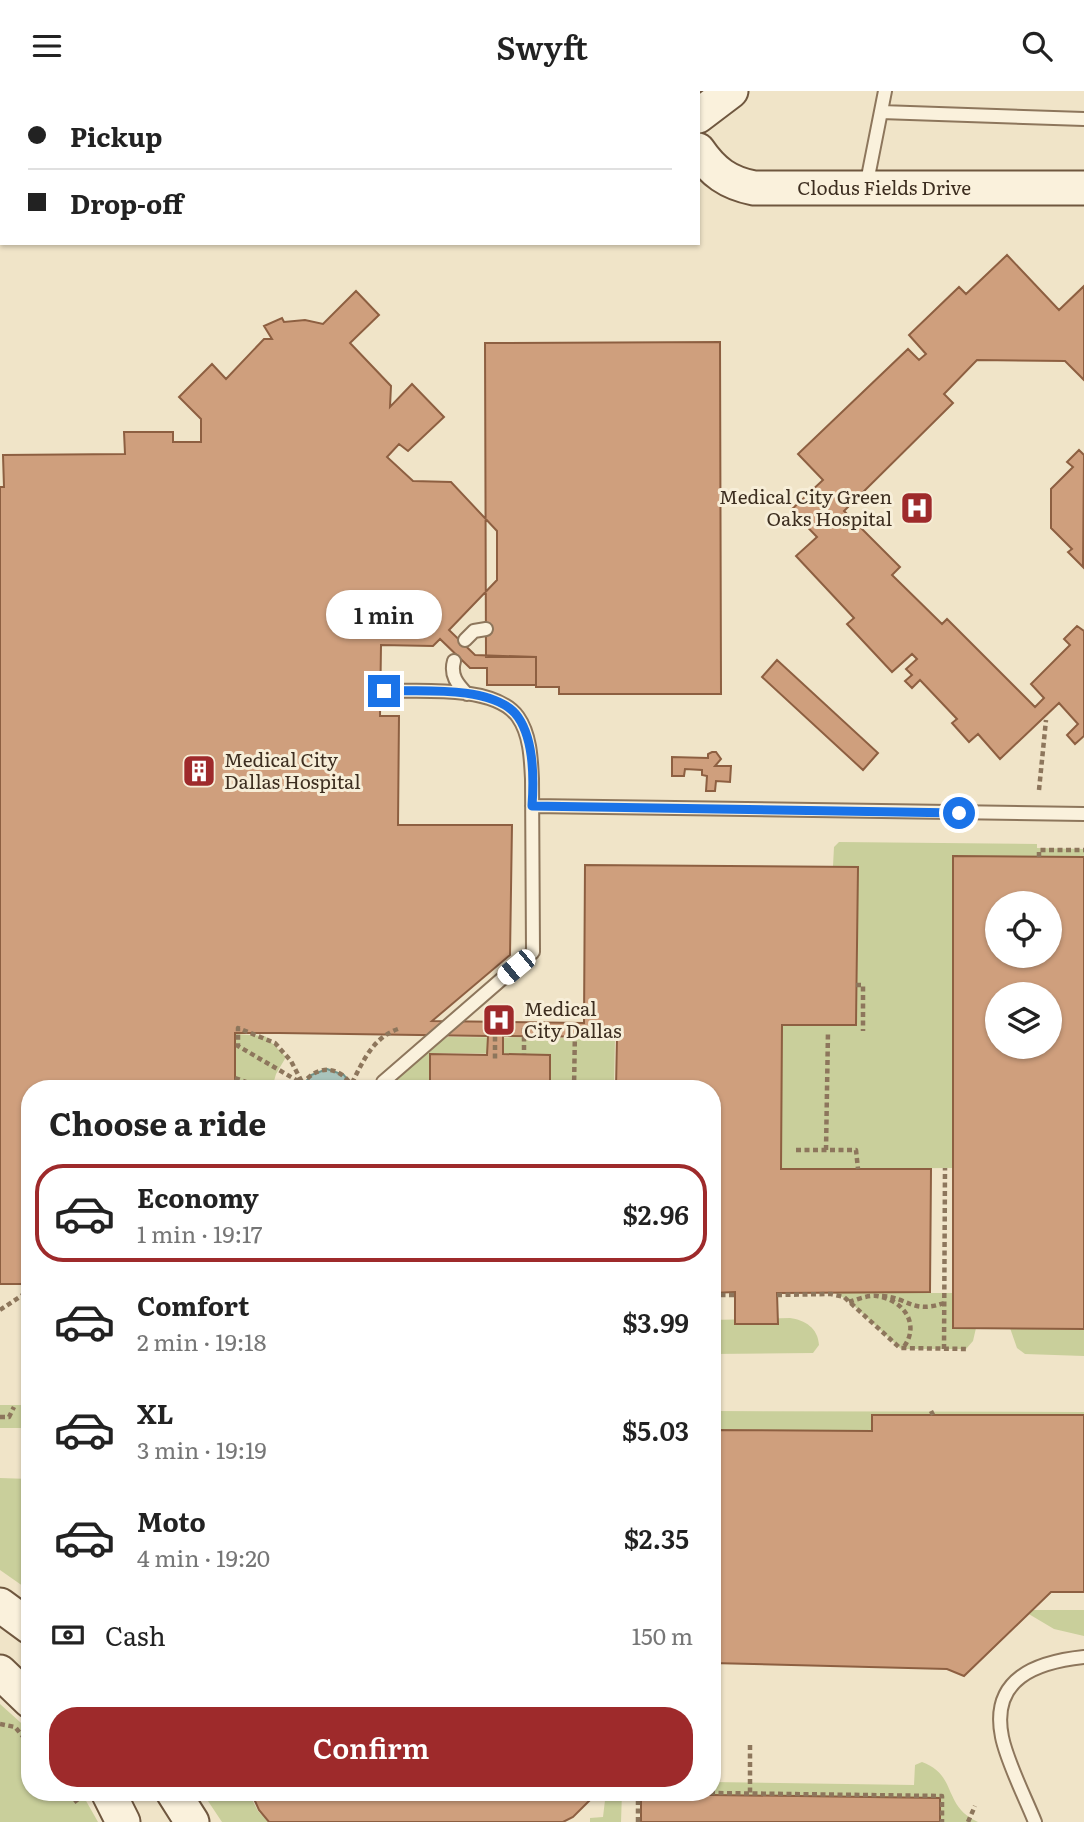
<!DOCTYPE html>
<html lang="en">
<head>
<meta charset="utf-8">
<style>
  :root { --surface:#fff; --page:#f2f2f2; --text:#222; --muted:#767676; --line:#e0e0e0; --accent:#9e2a2b }
  body { margin:0; font-family:Literata,serif; background:var(--page); color:var(--text); height:100vh; display:flex; flex-direction:column; font-size:26px; white-space:nowrap }
  * { box-sizing:border-box; margin:0 }
  p { font-size:23px; color:var(--muted) }
  .icon { flex:none; width:38px; height:38px; fill:none; stroke:currentColor; stroke-width:2; stroke-linecap:round; stroke-linejoin:round }
  .map { position:relative; flex:1; overflow:hidden }
  .sheet { position:absolute; left:21px; top:989px; width:700px; height:721px; display:flex; flex-direction:column; background:var(--surface); border-radius:28px; box-shadow:0 2px 5px #0004 }
  .sheet>* { flex:none }
  .guide { position:absolute; left:0px; top:0px; width:700px; height:154px; box-shadow:0 2px 5px #0004; display:grid; align-content:center; height:154px; padding:0 28px; background:var(--surface) }
  .fabs { position:absolute; left:985px; top:800px; display:grid; gap:14px }
  .fabs a { display:grid; place-items:center; width:77px; height:77px; border-radius:50%; background:var(--surface); box-shadow:0 2px 5px #0004; font-size:35px }
  .end { position:absolute; width:32px; height:32px; margin:-16px; border:9px solid #1a73e8; background:#fff; box-shadow:0 0 0 4px #fff }
  .from { border-radius:50% }
  .bubble { position:absolute; height:49px; border-radius:24px; background:var(--surface); box-shadow:0 2px 5px #0004; font-size:23px; font-weight:600; line-height:49px; text-align:center }
  .car { position:absolute; width:21px; height:42px; margin:-21px -10px; border-radius:9px; box-shadow:0 0 5px 2px #0007; background:linear-gradient(#fff 24%,#345 0 40%,#fff 0 76%,#345 0 86%,#fff 0) }
  .guide b { display:flex; align-items:center; gap:24px; height:66px; font-size:26px }
  .guide b+b { border-top:2px solid var(--line) }
  .guide i { width:18px; height:18px; background:var(--text) }
  ul { padding:0; list-style:none }
  li { display:flex; align-items:center; gap:21px; height:98px; margin:0 14px 10px; padding:0 14px; border:4px solid transparent; border-radius:28px }
  li div { flex:1 }
  li b { display:block; font-size:26px }
  li em { font-style:normal; font-weight:600 }
  li.on { border-color:var(--accent) }
  li>.icon { width:63px; height:63px; stroke-width:1.5 }
  h2 { padding:0 28px; font-size:32px; line-height:84px }
  .pay { display:flex; align-items:center; gap:18px; height:77px; padding:0 28px; font-size:26px }
  .pay p { margin-inline-start:auto }
  .cta { display:flex; gap:14px; margin-top:auto; padding:14px 28px }
  .cta a { flex:1; height:80px; border-radius:28px; background:var(--accent); color:#fff; font-size:28px; font-weight:600; line-height:80px; text-align:center }
  header { display:flex; justify-content:space-between; align-items:center; height:91px; padding:0 28px; background:var(--surface); font-size:32px; font-weight:600 }
  .map>svg:first-child { display:block }
  .green { fill:#c9cf9b }
  .water { fill:#a9c4bc; stroke:#6f938a; stroke-width:2 }
  .building { fill:#cf9f7d; stroke:#8d5f41; stroke-width:2; fill-rule:evenodd }
  .lines { fill:none; stroke-linecap:round; stroke-linejoin:round }
  .lane-casing { stroke:#8d765c; stroke-width:16 }
  .secondary-casing { stroke:#6f573f; stroke-width:37 }
  .path { stroke:#8d765c; stroke-width:4.5; stroke-dasharray:5 3.5; stroke-linecap:butt }
  .lane { stroke:#faf1dc; stroke-width:12 }
  .secondary { stroke:#faf1dc; stroke-width:33 }
  .route { stroke:#1a73e8; stroke-width:9 }
  .labels { text-anchor:middle; stroke-width:6; stroke-linejoin:round; paint-order:stroke }
  .street-label { font-size:19px; fill:#3d2e20; stroke:#f7eed8 }
  .poi-label { font-size:19px; fill:#3d2e20; stroke:#f7eed8; text-anchor:start }
</style>
</head>
<body>
<header><svg class="icon" aria-label="menu" viewBox="0 0 24 24"><path d="M4 6h16M4 12h16M4 18h16"/></svg>Swyft<svg class="icon" aria-label="search" viewBox="0 0 24 24"><circle cx="10" cy="10" r="6"/><path d="M15 15l6 6"/></svg></header>
<div class="map">
<svg width="1084" height="1731" viewBox="0 0 1084 1731">
  <rect width="100%" height="100%" fill="#f0e4c8"/>
  <path class="green" d="M839,751l198,2v4l47,1v8l-132,-1v312l-171,1 1,-144h75l1,-158 -25,-1 1,-19z
    M236,943l29,2 21,21 -10,17 -4,14h-36z
    M445,946l170,1 -1,50h-64l-1,-34 -119,-1 -1,35h-32l-1,-11z
    M835,1202h117v35h24l-3,13 -7,8h-65l-52,-48z
    M790,1227c15,2 28,10 29,27l-6,8 -101,1v-34z
    M1010,1237l74,1v27l-59,-2 -8,-6z
    M0,1314h30v23h-30z
    M712,1320l372,1v3h-211l-1,16 -160,-2z
    M0,1387l30,1v112l-30,-21z
    M1022,1519h62v26l-30,-7z
    M0,1613l30,27v61h51l17,30h-98z
    M922,1671c36,13 20,44 56,60h-38v-24l-300,-4v-2h72v-10l202,3 1,-20z
    M202,1701h46l10,19 10,11h-46z
    M606,1701h16l-1,30h-31v-4l13,-1z"/>
  <path class="water" d="M327,978l17,6 9,13h-52l10,-13z"/>
  <path class="building" d="M15,0h128l-128,2z
    M1007,164l52,55 25,-24v94l-19,-19 -88,-1 -33,34 9,9 -109,108 56,56 -8,8 50,49 5,-5 88,88 9,-9 -13,-14 39,-39 -6,-6 13,-13 7,5v105l-9,8 -8,-9 11,-11 -19,-21 -59,56 -22,-25 -9,8 -17,-19 5,-4 -37,-39 -8,8 -7,-7 7,-6 -6,-6 11,-10 -5,-5 -20,18 -45,-48 7,-6 -58,-62 21,-19 -26,-27 32,-30 -25,-26 110,-105 11,11 7,-6 -17,-19 50,-48 7,7z
    M356,200l23,24 -29,28 41,43 -1,21 22,-23 32,33 -36,34 -9,-7 -12,13 26,24 38,1 46,49v49l-48,50 26,25 61,2v28h-49v-17h-17l-30,-29 -7,7 -52,-1 -1,71h19l-1,109h114l-2,130 -78,66 152,2 1,-158 273,2 -2,158h-74l-1,144h150l-1,123 -153,1 1,31h-43v-32l-23,1v-204h-96l1,-52 -114,-1v18l47,1v34h-120v-35l57,1 1,-19 -209,-3h-44v56h-205v195h-30v-797h4l-1,-32 122,-1 -1,-22h49v10h28v-23l-22,-22 33,-33 14,15 38,-40h8l-8,-13 18,-8 2,4 21,-2 18,4z
    M720,251l1,352h-162v-7h-23v-30h-50l-1,-314z
    M1079,359l5,5 -1,112 -15,-15 4,-3 -21,-21v-39l22,-22 -6,-5z
    M777,569l101,93 -15,17 -101,-93z
    M712,661h4l5,7 -6,7h16l-1,16 -14,-1 -1,10h-9l1,-15 -5,-1v-5l-17,-1 -1,7h-12v-19l36,1v-4z
    M953,765l131,1v472l-131,-1zM998,812h52v52h-52zM998,903h52v53h-52z
    M872,1324h212v177h-33l-87,84 -17,-7 -235,-6v-233l160,1z
    M251,1701h340v7l-18,18 -10,5h-294l-10,-12z
    M641,1703l299,4v24h-299z"/>
  <g class="lines">
    <defs>
      <path id="lane" d="M292,0l2,2
        M229,2l2,-2
        M342,2l2,-2
        M881,21l203,7
        M866,96l19,-96
        M465,549l9,-9 12,-2
        M454,570c-4,14 3,23 13,33
        M532,715l552,8
        M383,991l150,-130 -1,-173c-1,-21 -2,-45 -14,-62 -22,-32 -99,-26 -134,-26
        M1035,1731c-10,-25 -28,-60 -33,-85 -12,-59 35,-75 82,-80"/>
      <g id="secondary">
        <path d="M641,2l2,-2"/>
        <path d="M698,25l33,-25"/>
        <path id="s1" d="M698,59c15,22 30,33 56,38h330"/>
        <path d="M0,75h2"/>
        <path d="M0,125h2"/>
        <path d="M0,1514l30,22"/>
        <path d="M0,1581l30,29"/>
        <path d="M108,1701l15,30"/>
        <path d="M173,1701l19,30"/>
      </g>
    </defs>
    <use href="#lane" class="lane-casing"/>
    <use href="#secondary" class="secondary-casing"/>
    <path class="path" d="M1039,699l7,-70
      M1039,766v-7h45
      M856,894h7v46
      M495,937v31
      M524,937v26
      M235,987l31,11
      M352,992c12,-24 22,-47 49,-55
      M301,998l2,-5 -12,-23 -16,-18 -37,-15v18l65,38c14,-21 40,-18 50,5
      M574,998l1,-60
      M796,1059h60l2,19
      M826,1059l2,-119
      M712,1204h23
      M777,1204l54,-1 13,3 56,51 66,1
      M882,1205c27,2 31,18 62,7
      M849,1211c9,-3 19,-7 28,-6 27,4 44,29 26,52
      M0,1219l30,-20
      M944,1258l1,-181
      M931,1320l2,4
      M0,1326h9l5,-10
      M0,1633l15,3 15,18
      M750,1654v48
      M69,1701l10,13
      M638,1731v-30l304,4v26
      M968,1731l7,-16"/>
    <use href="#lane" class="lane"/>
    <use href="#secondary" class="secondary"/>
  </g>
  <g class="lines">
    <path class="route" d="M384,600c35,0 112,-6 134,26 16,23 16,61 14,89l427,7"/>
  </g>
  <defs>
    <symbol id="hospital-square" viewBox="-11 -11 22 22"><rect x="-9" y="-9" width="18" height="18" rx="4" fill="#9e2a2b" stroke="#f7eed8"/><path d="M-5-5h3v3.5h4V-5h3V5h-3V1.5h-4V5h-3Z" fill="#fff"/></symbol>
    <symbol id="building-square" viewBox="-11 -11 22 22"><rect x="-9" y="-9" width="18" height="18" rx="4" fill="#9e2a2b" stroke="#f7eed8"/><path d="M-4-6H4V6H1V3H-1V6H-4ZM-2.5-4.3h1.7v1.8h-1.7ZM.8-4.3h1.7v1.8H.8ZM-2.5-1h1.7V.8h-1.7ZM.8-1h1.7V.8H.8Z" fill="#fff"/></symbol>
  </defs>
  <g fill-rule="evenodd">
    <use href="#hospital-square" x="898" y="398" width="38" height="38"/>
    <use href="#building-square" x="180" y="661" width="38" height="38"/>
    <use href="#hospital-square" x="480" y="910" width="38" height="38"/>
  </g>
  <g class="labels">
    <g class="street-label">
      <text dy="7" stroke="none"><textPath href="#s1" startOffset="200">Clodus Fields Drive</textPath></text>
    </g>
    <g class="poi-label">
      <text x="892" y="413" text-anchor="end">Medical City Green<tspan x="892" dy="22">Oaks Hospital</tspan></text>
      <text x="224" y="676">Medical City<tspan x="224" dy="22">Dallas Hospital</tspan></text>
      <text x="524" y="925">Medical<tspan x="524" dy="22">City Dallas</tspan></text>
    </g>
  </g>
</svg>
<div class="fabs">
<a><svg class="icon" aria-label="locate" viewBox="0 0 24 24"><circle cx="12" cy="12" r="6"/><path d="M12 2v4M12 18v4M2 12h4M18 12h4"/></svg></a>
<a><svg class="icon" aria-label="layers" viewBox="0 0 24 24"><path d="M12 4l9 5-9 5-9-5zM3 14l9 5 9-5"/></svg></a>
</div>
<i class="end from" style="left:959px;top:722px"></i>
<i class="end" style="left:384px;top:600px"></i>
<div class="bubble" style="left:326px;top:499px;width:116px">1 min</div>
<i class="car" style="left:516px;top:876px;rotate:230deg"></i>
<div class="guide">
<b><i class="from"></i>Pickup</b>
<b><i></i>Drop-off</b>
</div>
<section class="sheet">
<h2>Choose a ride</h2>
<ul>
<li class="on"><svg class="icon" aria-label="car" viewBox="0 0 24 24"><path d="M5 17H2v-5l4-1 3-4h7l3 4 3 1v5h-3M9 17h6M6 11h13"/><circle cx="7" cy="17" r="2"/><circle cx="17" cy="17" r="2"/></svg><div><b>Economy</b><p>1 min · 19:17</p></div><em>$2.96</em></li>
<li><svg class="icon" aria-label="car" viewBox="0 0 24 24"><path d="M5 17H2v-5l4-1 3-4h7l3 4 3 1v5h-3M9 17h6M6 11h13"/><circle cx="7" cy="17" r="2"/><circle cx="17" cy="17" r="2"/></svg><div><b>Comfort</b><p>2 min · 19:18</p></div><em>$3.99</em></li>
<li><svg class="icon" aria-label="car" viewBox="0 0 24 24"><path d="M5 17H2v-5l4-1 3-4h7l3 4 3 1v5h-3M9 17h6M6 11h13"/><circle cx="7" cy="17" r="2"/><circle cx="17" cy="17" r="2"/></svg><div><b>XL</b><p>3 min · 19:19</p></div><em>$5.03</em></li>
<li><svg class="icon" aria-label="car" viewBox="0 0 24 24"><path d="M5 17H2v-5l4-1 3-4h7l3 4 3 1v5h-3M9 17h6M6 11h13"/><circle cx="7" cy="17" r="2"/><circle cx="17" cy="17" r="2"/></svg><div><b>Moto</b><p>4 min · 19:20</p></div><em>$2.35</em></li>
</ul>
<div class="pay"><svg class="icon" aria-label="cash" viewBox="0 0 24 24"><path d="M3 7h18v10H3z"/><circle cx="12" cy="12" r="2"/></svg>Cash<p>150 m</p></div>
<div class="cta"><a>Confirm</a></div>
</section>
</div>
</body>
</html>
